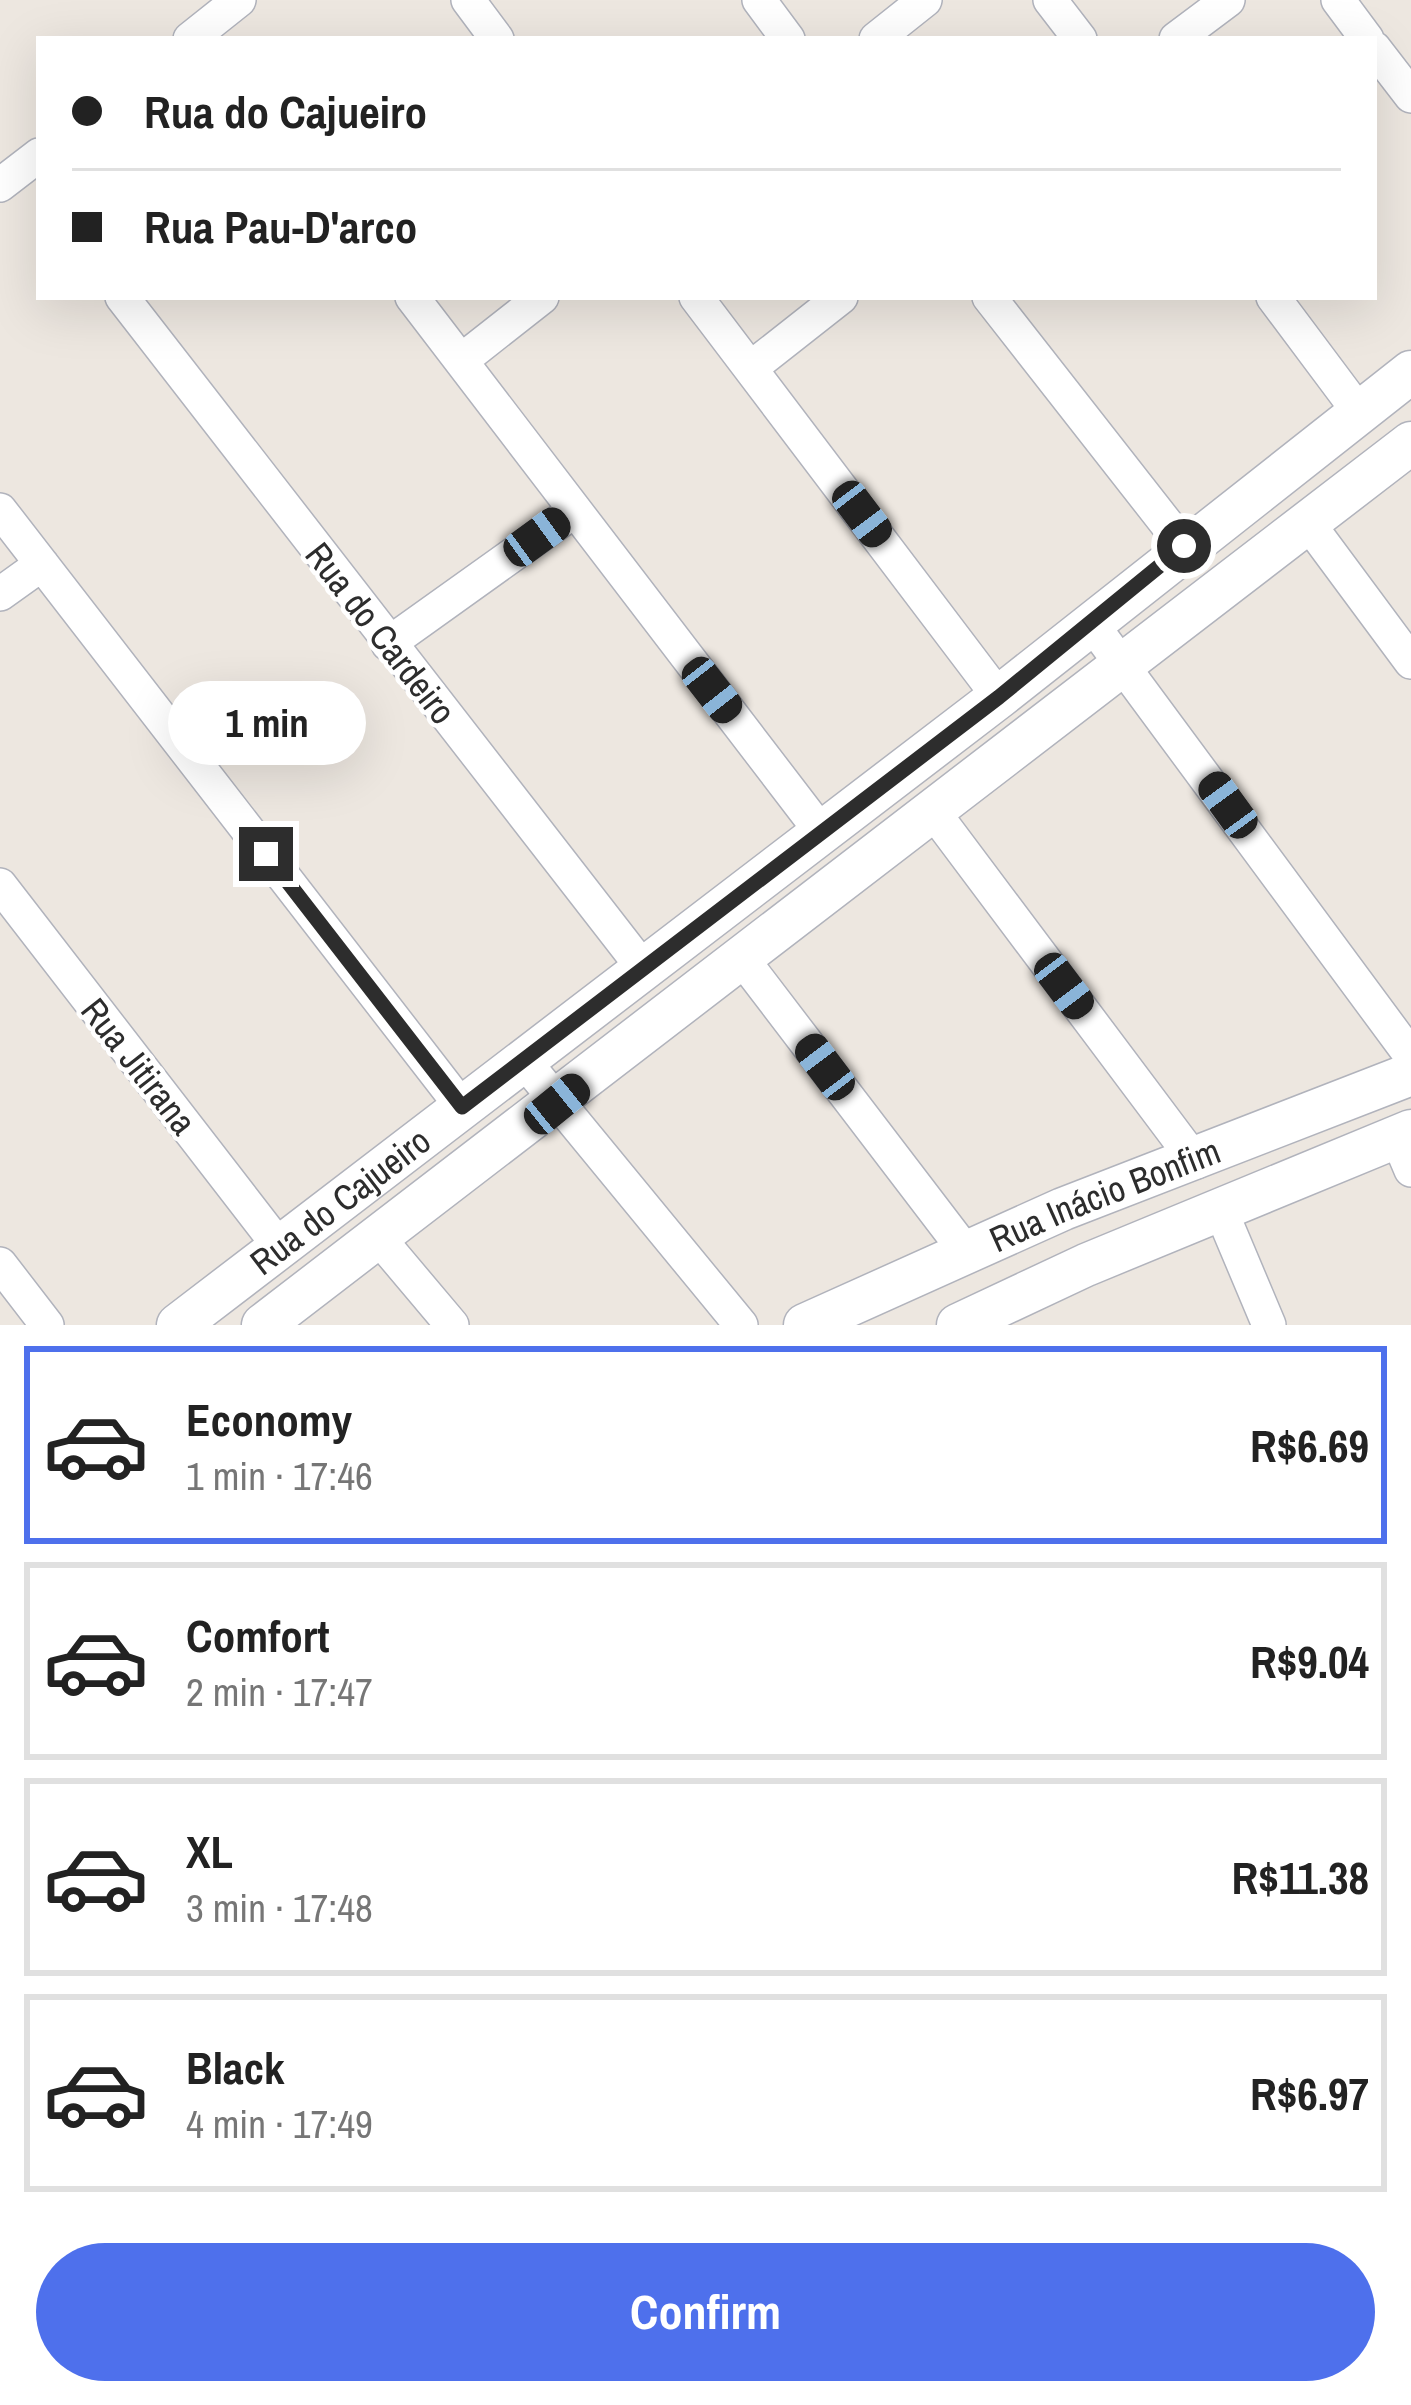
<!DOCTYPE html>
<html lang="en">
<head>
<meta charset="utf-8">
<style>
  :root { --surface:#fff; --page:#f6f6f6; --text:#222; --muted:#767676; --line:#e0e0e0; --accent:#4e70ec }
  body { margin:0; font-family:"Archivo Narrow",sans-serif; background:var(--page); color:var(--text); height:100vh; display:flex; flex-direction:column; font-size:45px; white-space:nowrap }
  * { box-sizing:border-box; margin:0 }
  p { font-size:39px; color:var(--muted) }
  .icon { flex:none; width:66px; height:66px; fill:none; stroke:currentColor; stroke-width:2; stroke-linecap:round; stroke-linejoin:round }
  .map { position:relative; height:1325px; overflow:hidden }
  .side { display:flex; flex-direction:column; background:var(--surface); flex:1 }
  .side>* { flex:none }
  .guide { position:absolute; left:36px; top:36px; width:1341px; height:264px; border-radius:0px; box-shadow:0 12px 48px #0002; display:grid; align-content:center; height:264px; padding:0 36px; background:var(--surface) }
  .end { position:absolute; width:54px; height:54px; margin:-27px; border:15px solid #2d2d2d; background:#fff; box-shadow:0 0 0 6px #fff }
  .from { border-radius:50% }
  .bubble { position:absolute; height:84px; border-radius:42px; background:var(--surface); box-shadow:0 12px 48px #0002; font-size:39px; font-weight:700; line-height:84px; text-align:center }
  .car { position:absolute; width:36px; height:72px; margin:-36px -18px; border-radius:15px; box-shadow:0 0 9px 3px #0007; background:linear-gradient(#222 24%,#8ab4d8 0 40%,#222 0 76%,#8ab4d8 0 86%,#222 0) }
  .guide b { display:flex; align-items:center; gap:42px; height:114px; font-size:45px }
  .guide b+b { border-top:3px solid var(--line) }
  .guide i { width:30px; height:30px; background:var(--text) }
  ul { padding:21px 0 0; list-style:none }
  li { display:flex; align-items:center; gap:36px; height:198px; margin:0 24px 18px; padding:0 12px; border:6px solid var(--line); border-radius:0px }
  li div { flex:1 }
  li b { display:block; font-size:45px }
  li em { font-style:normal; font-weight:700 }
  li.current { border-color:var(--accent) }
  li>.icon { width:108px; height:108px; stroke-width:1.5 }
  .button { display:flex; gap:24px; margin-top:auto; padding:24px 36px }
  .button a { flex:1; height:138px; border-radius:72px; background:var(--accent); color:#fff; font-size:48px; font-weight:700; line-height:138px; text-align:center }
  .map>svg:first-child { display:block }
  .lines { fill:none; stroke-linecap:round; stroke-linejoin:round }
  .minor-casing { stroke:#b1b3bc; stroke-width:36 }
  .tertiary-casing { stroke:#b1b3bc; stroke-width:45 }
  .minor { stroke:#fff; stroke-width:33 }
  .tertiary { stroke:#fff; stroke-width:42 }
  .route { stroke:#2d2d2d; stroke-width:15 }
  .labels { text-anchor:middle; stroke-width:9; stroke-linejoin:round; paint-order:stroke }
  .street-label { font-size:36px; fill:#2d2d2d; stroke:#fff }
</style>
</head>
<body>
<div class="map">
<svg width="1411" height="1325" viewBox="0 0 1411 1325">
  <rect width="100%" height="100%" fill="#ede7e0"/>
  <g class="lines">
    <defs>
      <path id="minor" d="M468,0l29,39
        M759,0l29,39
        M1050,0l30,39
        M1338,0l29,39
        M190,39l49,-39
        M876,39l49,-39
        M1176,39l52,-39
        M1374,48l37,48
        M0,185l39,-30
        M122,297l521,671
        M412,297l410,536
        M696,297l303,400
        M989,297l195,249
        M1273,297l86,115
        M462,360l80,-63
        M752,367l89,-70
        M0,510l462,597
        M1308,523l103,139
        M0,594l42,-30
        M1091,623l320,433
        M388,644l186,-133
        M932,810l264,352
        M0,885l279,361
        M740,956l226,296
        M524,1061l217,264
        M1397,1137l14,33
        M1221,1211l48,114
        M377,1236l75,89
        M0,1264l47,61"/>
      <g id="tertiary">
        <path id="s1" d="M178,1325l821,-628 412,-325"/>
        <path d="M263,1325l1148,-882"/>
        <path id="s2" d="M805,1325l258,-116 348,-135"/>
        <path d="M958,1325l128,-60 325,-134"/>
      </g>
    </defs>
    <use href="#minor" class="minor-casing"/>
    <use href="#tertiary" class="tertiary-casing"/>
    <use href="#minor" class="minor"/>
    <use href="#tertiary" class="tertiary"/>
  </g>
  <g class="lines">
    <path class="route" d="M266,854l196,253 537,-410 185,-151"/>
  </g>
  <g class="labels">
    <g class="street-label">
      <text transform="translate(381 633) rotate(52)" y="13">Rua do Cardeiro</text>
      <text transform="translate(139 1066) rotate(52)" y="13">Rua Jitirana</text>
      <text dy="13" stroke="none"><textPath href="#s2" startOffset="327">Rua Inácio Bonfim</textPath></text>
      <text dy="13" stroke="none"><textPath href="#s1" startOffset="204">Rua do Cajueiro</textPath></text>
    </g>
  </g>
</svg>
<i class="end from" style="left:1184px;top:546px"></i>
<i class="end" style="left:266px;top:854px"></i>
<div class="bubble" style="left:168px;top:681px;width:198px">1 min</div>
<i class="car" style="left:862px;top:514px;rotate:143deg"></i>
<i class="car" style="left:537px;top:537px;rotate:54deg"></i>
<i class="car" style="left:712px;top:690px;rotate:142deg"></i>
<i class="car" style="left:1228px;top:805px;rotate:324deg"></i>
<i class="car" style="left:1064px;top:986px;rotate:143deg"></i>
<i class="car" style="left:825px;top:1067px;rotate:323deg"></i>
<i class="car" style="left:557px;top:1104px;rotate:51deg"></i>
<div class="guide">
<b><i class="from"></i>Rua do Cajueiro</b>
<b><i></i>Rua Pau-D'arco</b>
</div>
</div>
<section class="side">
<ul>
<li class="current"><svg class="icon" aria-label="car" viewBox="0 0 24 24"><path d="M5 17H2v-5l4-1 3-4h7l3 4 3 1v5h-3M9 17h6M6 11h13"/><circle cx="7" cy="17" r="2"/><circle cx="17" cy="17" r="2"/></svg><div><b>Economy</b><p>1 min · 17:46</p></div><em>R$6.69</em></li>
<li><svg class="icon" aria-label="car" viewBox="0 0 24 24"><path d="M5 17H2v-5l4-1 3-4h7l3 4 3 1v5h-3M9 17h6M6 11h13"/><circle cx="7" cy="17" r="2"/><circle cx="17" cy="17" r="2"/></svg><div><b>Comfort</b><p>2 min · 17:47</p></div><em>R$9.04</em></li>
<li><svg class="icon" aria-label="car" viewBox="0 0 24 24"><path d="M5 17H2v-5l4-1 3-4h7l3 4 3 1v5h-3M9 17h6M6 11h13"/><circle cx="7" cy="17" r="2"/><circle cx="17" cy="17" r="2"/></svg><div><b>XL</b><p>3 min · 17:48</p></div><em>R$11.38</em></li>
<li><svg class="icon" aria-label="car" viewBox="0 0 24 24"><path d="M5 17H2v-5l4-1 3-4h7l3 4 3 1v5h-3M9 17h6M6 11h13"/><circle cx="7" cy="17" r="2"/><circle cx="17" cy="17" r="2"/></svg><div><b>Black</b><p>4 min · 17:49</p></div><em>R$6.97</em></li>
</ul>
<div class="button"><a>Confirm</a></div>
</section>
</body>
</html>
